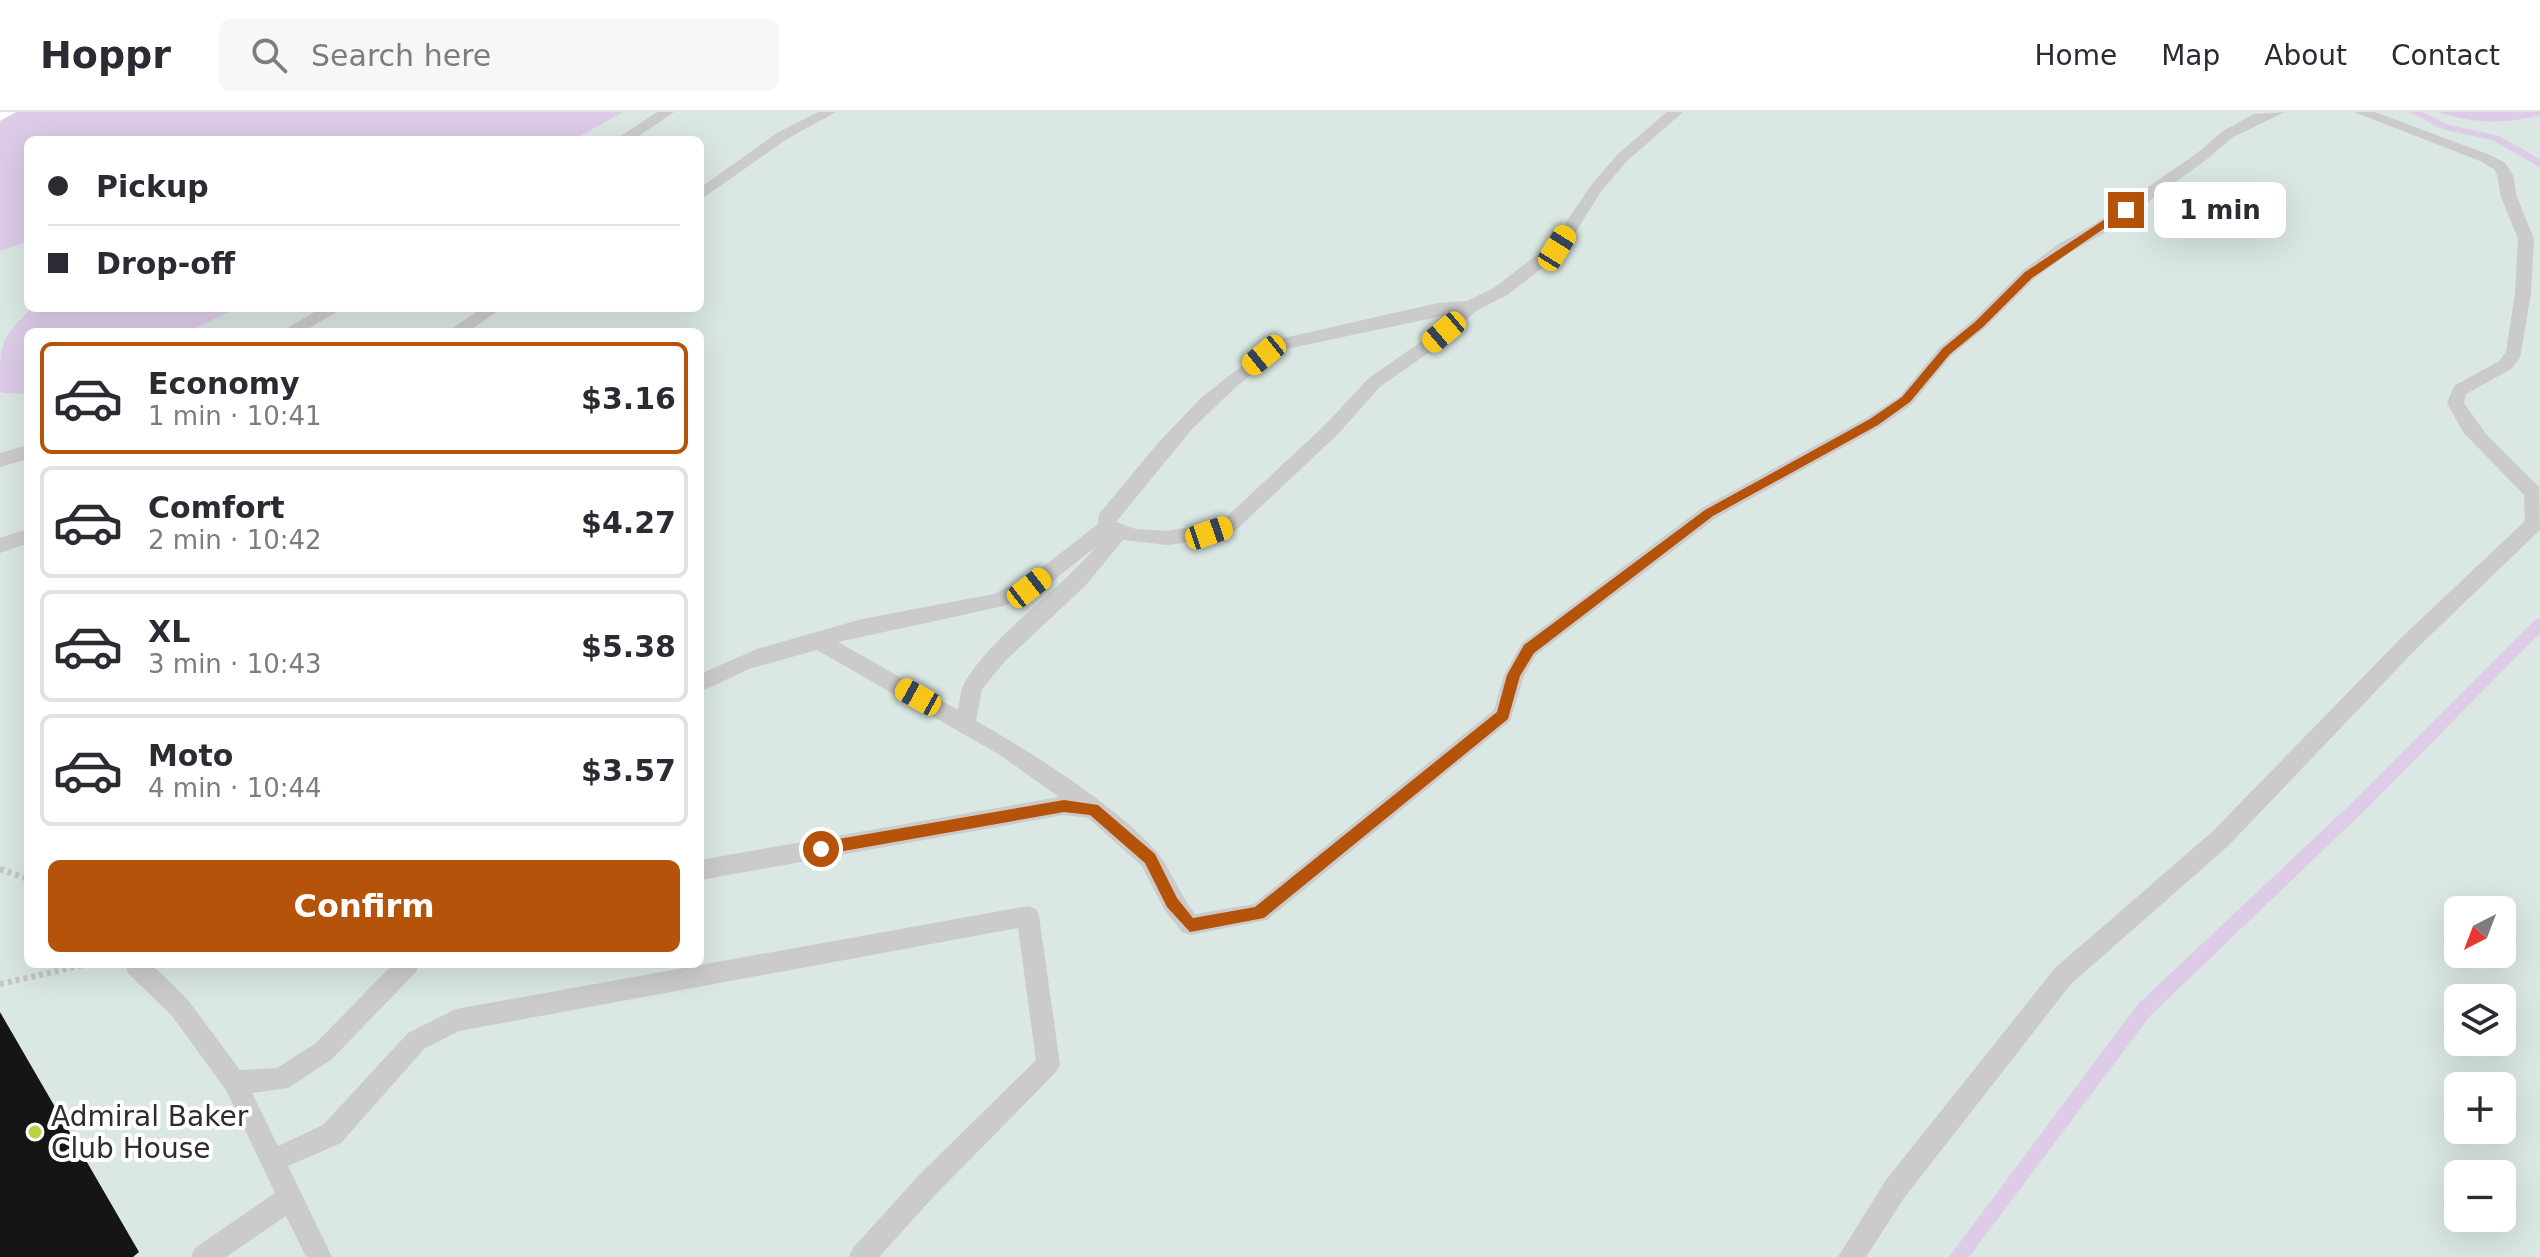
<!DOCTYPE html>
<html lang="en">
<head>
<meta charset="utf-8">
<style>
  :root { --surface:#fff; --page:#f7f7f7; --text:#2b2b33; --muted:#7c7c81; --line:#e1e1e2; --accent:#b45309 }
  body { margin:0; font-family:"DejaVu Sans",sans-serif; background:var(--page); color:var(--text); height:100vh; display:flex; flex-direction:column; font-size:30px; white-space:nowrap }
  * { box-sizing:border-box; margin:0 }
  p { font-size:26px; color:var(--muted) }
  .icon { flex:none; width:44px; height:44px; fill:none; stroke:currentColor; stroke-width:2; stroke-linecap:round; stroke-linejoin:round }
  .map { position:relative; flex:1; overflow:hidden }
  .sheet { position:absolute; left:24px; top:216px; width:680px; height:640px; display:flex; flex-direction:column; background:var(--surface); border-radius:12px; box-shadow:0 8px 32px #0002 }
  .sheet>* { flex:none }
  .banner { position:absolute; left:24px; top:24px; width:680px; height:176px; border-radius:12px; box-shadow:0 8px 32px #0002; display:grid; align-content:center; height:176px; padding:0 24px; background:var(--surface) }
  .needle { width:52px; rotate:222deg }
  .buttons { position:absolute; left:2444px; top:784px; display:grid; gap:16px }
  .buttons a { display:grid; place-items:center; width:72px; height:72px; border-radius:12px; background:var(--surface); box-shadow:0 8px 32px #0002; font-size:40px }
  .end { position:absolute; width:36px; height:36px; margin:-18px; border:10px solid #b45309; background:#fff; box-shadow:0 0 0 4px #fff }
  .from { border-radius:50% }
  .bubble { position:absolute; height:56px; border-radius:12px; background:var(--surface); box-shadow:0 8px 32px #0002; font-size:26px; font-weight:800; line-height:56px; text-align:center }
  .car { position:absolute; width:24px; height:48px; margin:-24px -12px; border-radius:10px; box-shadow:0 0 6px 2px #0007; background:linear-gradient(#f5c518 24%,#345 0 40%,#f5c518 0 76%,#345 0 86%,#f5c518 0) }
  .banner b { display:flex; align-items:center; gap:28px; height:76px; font-size:30px }
  .banner b+b { border-top:2px solid var(--line) }
  .banner i { width:20px; height:20px; background:var(--text) }
  ul { padding:14px 0 0; list-style:none }
  li { display:flex; align-items:center; gap:24px; height:112px; margin:0 16px 12px; padding:0 8px; border:4px solid var(--line); border-radius:12px }
  li div { flex:1 }
  li b { display:block; font-size:30px }
  li em { font-style:normal; font-weight:800 }
  li.on { border-color:var(--accent) }
  li>.icon { width:72px; height:72px; stroke-width:1.5 }
  .button { display:flex; gap:16px; margin-top:auto; padding:16px 24px }
  .button a { flex:1; height:92px; border-radius:12px; background:var(--accent); color:#fff; font-size:32px; font-weight:800; line-height:92px; text-align:center }
  header { display:flex; align-items:center; gap:48px; box-sizing:border-box; height:112px; padding:0 40px; background:var(--surface); border-bottom:2px solid var(--line) }
  header strong { font-size:38px }
  nav { display:flex; gap:44px; margin-inline-start:auto; font-size:28px }
  .search { width:560px; height:72px; background:var(--page); display:flex; align-items:center; gap:20px; box-sizing:border-box; padding:0 28px; border-radius:12px; color:var(--muted); font-size:30px }
  .map>svg:first-child { display:block }
  .green { fill:#dae7e3; fill-rule:evenodd }
  .water { fill:#ddcbe7 }
  .lines { fill:none; stroke-linecap:round; stroke-linejoin:round }
  .stream { fill:#ddcbe7; fill-rule:evenodd }
  .building { fill:#151515 }
  .path { stroke:#c5c5c5; stroke-width:6; stroke-dasharray:4 4; stroke-linecap:butt }
  .lane { fill:#cbcbcb; fill-rule:evenodd }
  .route { fill:#b45309 }
  .poi-dot { fill:#b8d243; stroke:#fff; stroke-width:3 }
  .labels { text-anchor:middle; stroke-width:8; stroke-linejoin:round; paint-order:stroke }
  .near-poi-label { font-size:28px; fill:#2e2e2e; stroke:#fff; text-anchor:start }
</style>
</head>
<body>
<header>
<strong>Hoppr</strong>
<div class="search"><svg class="icon" aria-label="search" viewBox="0 0 24 24"><circle cx="10" cy="10" r="6"/><path d="M15 15l6 6"/></svg>Search here</div>
<nav><a>Home</a><a>Map</a><a>About</a><a>Contact</a></nav>
</header>
<div class="map">
<svg width="2540" height="1145" viewBox="0 0 2540 1145">
  <rect width="100%" height="100%" fill="#fff"/>
  <path class="green" d="M84,0h2456v1145h-2540v-1095l28,-17v163h672v-168h-663zM28,220h672v632h-672zM2458,798h44v44h-44zM2458,886h44v44h-44zM2458,974h44v44h-44zM2458,1062h44v44h-44z"/>
  <path class="water" d="M16,0h607l-50,28h-545v101l-28,10v-130z
    M2438,0h102v3c-34,9 -68,9 -102,-3z
    M32,196h205l-50,24h-159v62l-25,-1 -3,-2c0,-47 0,-52 32,-83z"/>
  <g class="lines">
    <path class="stream" d="M2409,0h13l27,13 50,11 41,23v8l-48,-27 -50,-11z
      M2540,506v15l-174,176 -216,207 -181,241h-20l189,-253 218,-205 179,-179z"/>
  </g>
  <path class="building" d="M0,900l139,240 -6,5h-133z"/>
  <g class="lines">
    <path class="path" d="M0,757l28,10
      M0,872l88,-20 17,1"/>
    <path class="lane" d="M657,0h17l-41,28h-18z
      M818,0h18l-49,27 -87,61v-12l77,-55z
      M1667,0h16l-55,48 -26,30 -39,62 -56,43 -31,16 -42,38 -53,37 -44,49 -102,96 -36,10 -32,4 -44,-5 -38,46 -79,74 -24,29 -6,32c55,31 138,83 180,130 14,16 24,44 39,63l59,-10 240,-194 10,-35 18,-32 180,-135 166,-91 32,-21 40,-49 33,-27 49,-49 35,-26 39,-22 100,-69 27,-23 31,-17 31,-2 -52,25 -27,23 -98,71 -39,22 -35,26 -49,49 -33,27 -40,49 -32,23 -164,91 -180,137 -12,21 -14,45 -243,199 -77,15 -8,-3 -18,-23 -22,-43 -54,-48 -24,-3 -364,65v-20l359,-63 -59,-42 -183,-105 -68,19 -49,23v-18l57,-25 105,-30 132,-25 41,-21 63,-49 1,-10 59,-71 44,-46 73,-57 163,-37 29,-2 28,-14 56,-43 41,-60 26,-30zM1452,202l-30,27 -53,37 -44,47 -103,96 -55,10 -31,-2 -20,-7 76,-93 46,-44 48,-36zM1097,434c-39,46 -100,85 -131,134 -6,9 -6,21 -8,30l-120,-68 166,-36 45,-22z
      M2354,0h21l115,43 15,8 8,12 4,22 17,42 -3,54 -11,65 -9,11 -45,25 -2,9 22,31 53,53 1,43 -124,119 -188,197 -157,138 -167,214 -38,59h-28l48,-77 169,-212 157,-136 190,-195 123,-116 -1,-26 -61,-63 -16,-29 7,-17 45,-25 7,-9 9,-59 3,-54 -17,-42 -4,-22 -3,-6 -14,-8z
      M321,196h22l-40,24h-22z
      M482,196h20l-34,24h-21z
      M28,333v14l-28,8v-14z
      M28,417v14l-28,10v-15z
      M1028,794l8,3 3,7 21,148 -4,8 -119,121 -58,64h-30l4,-9 66,-73 117,-115 -18,-132 -559,103 -35,18 -83,94 -53,23 44,91h-26l-20,-41 -60,41h-35l4,-9 80,-55 -49,-103 -54,-74 -44,-43 -3,-9h26l37,36 52,70 37,-2 39,-25 77,-79h26l-3,8 -84,87 -44,29 -36,5 26,53 45,-21 85,-92 48,-24z"/>
  </g>
  <path class="route" d="M2122,96l9,2 -99,68 -49,49 -33,27 -40,48 -32,23 -165,91 -179,137 -14,23 -12,43 -244,199 -74,14 -23,-25 -22,-44 -55,-48 -26,-3 -243,43 -5,-2v-9l5,-2 243,-42 34,5 57,49 22,44 16,20 62,-11 242,-195 10,-37 17,-30 181,-135 165,-91 32,-22 41,-49 32,-26 50,-50z"/>
  <circle class="poi-dot" cx="35" cy="1020" r="8"/>
  <g class="labels">
    <g class="near-poi-label">
      <text x="51" y="1014">Admiral Baker<tspan x="51" dy="32">Club House</tspan></text>
    </g>
  </g>
</svg>
<div class="buttons">
<a><svg class="needle" viewBox="-14 -14 28 28"><path d="M0-13l5 13h-10z" fill="#e53935"/><path d="M0 13l5-13h-10z" fill="#7c7c81"/></svg></a>
<a><svg class="icon" aria-label="layers" viewBox="0 0 24 24"><path d="M12 4l9 5-9 5-9-5zM3 14l9 5 9-5"/></svg></a>
<a>+</a>
<a>−</a>
</div>
<i class="end from" style="left:821px;top:737px"></i>
<i class="end" style="left:2126px;top:98px"></i>
<div class="bubble" style="left:2154px;top:70px;width:132px">1 min</div>
<i class="car" style="left:1557px;top:136px;rotate:32deg"></i>
<i class="car" style="left:1444px;top:220px;rotate:230deg"></i>
<i class="car" style="left:1264px;top:243px;rotate:231deg"></i>
<i class="car" style="left:1209px;top:421px;rotate:71deg"></i>
<i class="car" style="left:1029px;top:476px;rotate:52deg"></i>
<i class="car" style="left:918px;top:585px;rotate:299deg"></i>
<div class="banner">
<b><i class="from"></i>Pickup</b>
<b><i></i>Drop-off</b>
</div>
<section class="sheet">
<ul>
<li class="on"><svg class="icon" aria-label="car" viewBox="0 0 24 24"><path d="M5 17H2v-5l4-1 3-4h7l3 4 3 1v5h-3M9 17h6M6 11h13"/><circle cx="7" cy="17" r="2"/><circle cx="17" cy="17" r="2"/></svg><div><b>Economy</b><p>1 min · 10:41</p></div><em>$3.16</em></li>
<li><svg class="icon" aria-label="car" viewBox="0 0 24 24"><path d="M5 17H2v-5l4-1 3-4h7l3 4 3 1v5h-3M9 17h6M6 11h13"/><circle cx="7" cy="17" r="2"/><circle cx="17" cy="17" r="2"/></svg><div><b>Comfort</b><p>2 min · 10:42</p></div><em>$4.27</em></li>
<li><svg class="icon" aria-label="car" viewBox="0 0 24 24"><path d="M5 17H2v-5l4-1 3-4h7l3 4 3 1v5h-3M9 17h6M6 11h13"/><circle cx="7" cy="17" r="2"/><circle cx="17" cy="17" r="2"/></svg><div><b>XL</b><p>3 min · 10:43</p></div><em>$5.38</em></li>
<li><svg class="icon" aria-label="car" viewBox="0 0 24 24"><path d="M5 17H2v-5l4-1 3-4h7l3 4 3 1v5h-3M9 17h6M6 11h13"/><circle cx="7" cy="17" r="2"/><circle cx="17" cy="17" r="2"/></svg><div><b>Moto</b><p>4 min · 10:44</p></div><em>$3.57</em></li>
</ul>
<div class="button"><a>Confirm</a></div>
</section>
</div>
</body>
</html>
